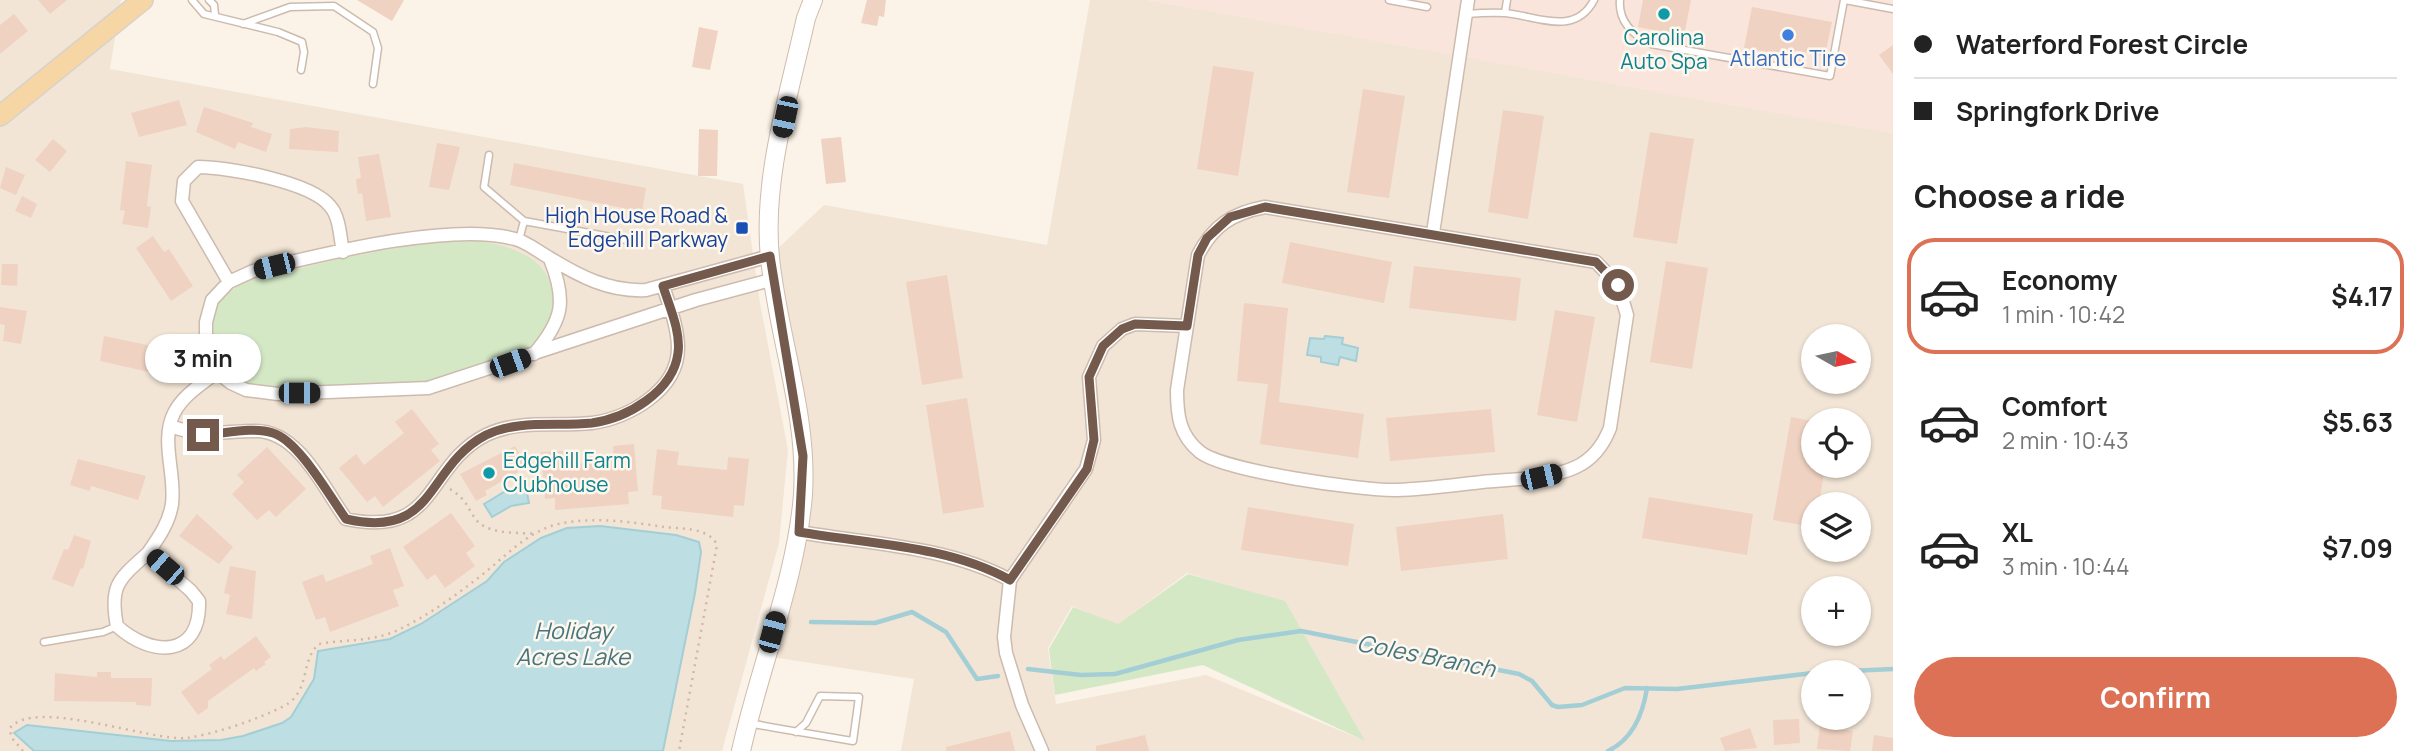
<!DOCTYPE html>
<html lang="en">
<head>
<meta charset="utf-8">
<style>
  :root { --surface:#fff; --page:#f2f2f2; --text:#222; --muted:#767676; --line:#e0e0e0; --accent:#dc7155 }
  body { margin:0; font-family:Manrope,sans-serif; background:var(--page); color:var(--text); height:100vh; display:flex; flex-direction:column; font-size:26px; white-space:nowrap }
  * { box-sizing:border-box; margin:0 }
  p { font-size:23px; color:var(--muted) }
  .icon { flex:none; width:38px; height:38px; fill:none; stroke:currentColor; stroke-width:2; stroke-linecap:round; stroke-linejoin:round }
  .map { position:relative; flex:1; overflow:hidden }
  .details { display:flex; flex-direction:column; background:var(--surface); width:525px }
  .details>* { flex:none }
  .hud { display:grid; align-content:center; height:154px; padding:0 21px; background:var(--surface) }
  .needle { width:46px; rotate:99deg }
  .fabs { position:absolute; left:1801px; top:324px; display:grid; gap:14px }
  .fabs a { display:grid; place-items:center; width:70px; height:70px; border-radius:50%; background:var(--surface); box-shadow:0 2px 5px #0004; font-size:35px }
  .end { position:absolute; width:32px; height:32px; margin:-16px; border:9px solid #735a4d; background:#fff; box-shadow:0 0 0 4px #fff }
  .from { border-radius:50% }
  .bubble { position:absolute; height:49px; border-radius:24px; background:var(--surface); box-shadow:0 2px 5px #0004; font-size:23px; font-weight:700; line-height:49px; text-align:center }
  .car { position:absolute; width:21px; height:42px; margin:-21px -10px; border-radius:9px; box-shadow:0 0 5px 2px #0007; background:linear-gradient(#222 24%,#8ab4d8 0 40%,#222 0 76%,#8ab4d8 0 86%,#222 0) }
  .hud b { display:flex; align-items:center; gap:24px; height:66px; font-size:26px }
  .hud b+b { border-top:2px solid var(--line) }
  .hud i { width:18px; height:18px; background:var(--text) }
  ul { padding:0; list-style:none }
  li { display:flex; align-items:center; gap:21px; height:116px; margin:0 14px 10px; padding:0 7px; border:4px solid transparent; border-radius:28px }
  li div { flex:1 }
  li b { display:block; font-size:26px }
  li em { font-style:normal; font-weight:700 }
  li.current { border-color:var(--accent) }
  li>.icon { width:63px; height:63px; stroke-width:1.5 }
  h2 { padding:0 21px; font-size:32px; line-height:84px }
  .action { display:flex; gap:14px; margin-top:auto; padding:14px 21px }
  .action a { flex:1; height:80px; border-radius:42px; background:var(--accent); color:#fff; font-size:28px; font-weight:700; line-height:80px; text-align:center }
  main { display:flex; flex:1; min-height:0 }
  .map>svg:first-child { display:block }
  .residential { fill:#f2e5d6; fill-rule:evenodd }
  .commercial { fill:#fae5dc }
  .green { fill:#d4e8c6 }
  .water { fill:#bddee3; stroke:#a4ced5; stroke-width:2 }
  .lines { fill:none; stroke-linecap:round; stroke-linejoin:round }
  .stream { stroke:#a4ced5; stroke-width:4.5 }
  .building { fill:#efd2c1 }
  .lane-casing { stroke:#ccbbae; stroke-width:9 }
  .street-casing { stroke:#ccbbae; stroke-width:15 }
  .secondary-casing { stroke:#cfbbac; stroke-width:20 }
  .primary-casing { stroke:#d8d1cd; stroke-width:22 }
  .path { stroke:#d4b6a4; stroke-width:2.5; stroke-dasharray:2 5; stroke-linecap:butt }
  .lane { stroke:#fff; stroke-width:6 }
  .street { stroke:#fff; stroke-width:12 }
  .secondary { stroke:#fff; stroke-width:18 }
  .primary { stroke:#f5d6a4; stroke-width:19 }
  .route { stroke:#735a4d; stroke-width:9 }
  .culture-dot { fill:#0f9aa8; stroke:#fef7ed; stroke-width:2.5 }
  .shop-dot { fill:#3f7fe0; stroke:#fef7ed; stroke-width:2.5 }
  .transit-dot { fill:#1a4fb4; stroke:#fef7ed; stroke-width:2.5 }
  .labels { text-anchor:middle; stroke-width:5; stroke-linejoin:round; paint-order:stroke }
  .culture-label { font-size:21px; fill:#0d838f; stroke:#fef7ed }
  .shop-label { font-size:21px; fill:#366cbe; stroke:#fef7ed }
  .transit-label { font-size:21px; fill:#164399; stroke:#fef7ed; text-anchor:end }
  .water-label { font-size:23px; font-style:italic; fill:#45757e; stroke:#fef7ed }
</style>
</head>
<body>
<main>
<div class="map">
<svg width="1893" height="751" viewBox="0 0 1893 751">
  <rect width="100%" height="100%" fill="#fbf3e7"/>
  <path class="residential" d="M0,0h121l-11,69 633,115 17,119 28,147 -9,93 -57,208h-722z
    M1090,0h58l745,133v618h-992l13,-72 -149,-23 38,-163 -33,-237 54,-51 223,40zM1813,336h45v46h-45zM1813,420h45v46h-45zM1813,504h45v46h-45zM1187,573l97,29 79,138 -157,-65 -150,29 -8,-56 24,-42 45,19zM1813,588h45v46h-45zM1813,672h45v46h-45z"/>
  <path class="commercial" d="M1148,0h745v133l-170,-29z"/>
  <path class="green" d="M478,241c20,3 38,7 55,19 31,22 24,72 -8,90 -22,13 -91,32 -117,35 -25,3 -153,8 -169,-3 -29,-20 -34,-47 -23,-79l26,-21 101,-24 80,-15z
    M1188,574l97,27 80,140 -162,-76 -148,30 -6,-46 24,-42 45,17z"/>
  <path class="water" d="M1325,336l18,2 -1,6 16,4 -2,13 -16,-4 -2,8 -17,-3v-5l-14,-2 3,-17 14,1z
    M526,488l3,15 -18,3 -19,11 -8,-13 20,-12z
    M600,526l76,9 23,7 2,10 -6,41 -32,158h-629l-20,-18 13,-8 144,16 50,-1 22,-4 39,-13 9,-6 23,-38 4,-28 72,-12 31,-15 66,-43 17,-19 37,-24 26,-10z"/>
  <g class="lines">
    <path class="stream" d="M811,622l64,1 37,-11 34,20 31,47 21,-3
      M1028,669l53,6 34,-1 123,-34 63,-9 218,43 13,7 20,24 6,2 24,-2 43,-17 52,1 136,-16
      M1829,672l64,-3
      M1608,751c25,-12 35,-37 39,-63"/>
  </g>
  <path class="building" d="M38,0h29l-17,14z
    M357,0h47l-12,21z
    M867,0h19l-2,17 -5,-1 -2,10 -16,-3z
    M1643,0h48l-7,36 -46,-9z
    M1752,7l80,15 -7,34 -44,-8 -1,6 -36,-6z
    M14,14l14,17 -28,23v-29z
    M699,27l19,4 -8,39 -18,-3z
    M1893,45v29l-14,-19z
    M1213,66l41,6 -16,104 -41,-7z
    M1363,89l42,7 -16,102 -42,-6z
    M179,100l8,25 -48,12 -8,-24z
    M204,107l49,16 -2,4 21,7 -6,18 -28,-10 -3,7 -39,-17z
    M1503,110l41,6 -16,103 -40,-7z
    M306,127l33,4 -1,21 -49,-3 1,-20z
    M699,129l19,1 -1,46h-19z
    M1650,132l44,7 -17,105 -44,-7z
    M841,137l5,45 -20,2 -5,-45z
    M53,139l14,12 -17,21 -15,-12z
    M437,143l23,4 -11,43 -20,-3z
    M379,154l12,63 -25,4 -4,-28 -4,1 -2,-15 5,-1 -3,-21z
    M126,161l26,4 -5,41 4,1 -3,21 -26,-4 3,-13 -5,-1z
    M514,163l132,25 -4,24 -132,-27z
    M6,167l19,8 -9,20 -16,-7z
    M22,196l15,8 -6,14 -16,-7z
    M153,236l11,16 5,-3 24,37 -22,15 -35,-53z
    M1290,242l102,20 -8,41 -102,-20z
    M1666,261l42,7 -16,101 -42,-7z
    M2,264h16l-1,22 -16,-1z
    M1414,266l107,12 -5,43 -107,-13z
    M947,275l16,103 -41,7 -16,-103z
    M1244,303l44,5 -9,94 85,12 -6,44 -98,-14 8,-60 -31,-3z
    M0,307l27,4 -6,33 -18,-3 2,-16 -5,-1z
    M1555,310l40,7 -18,105 -40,-7z
    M104,336l67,14 -4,26 -67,-15z
    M967,398l17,109 -41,7 -17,-109z
    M412,409l27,35 -8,6 9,11 -57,46 -8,-11 -8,6 -28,-34 17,-14 8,11 40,-32 -9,-11z
    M1491,409l4,43 -105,9 -4,-43z
    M1791,417l22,4v45h12l-6,38h-6v23l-40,-7z
    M634,444l4,47 -10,1 1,12 -74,6v-12l-10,1 -4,-47 22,-1 1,14 50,-5 -1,-14z
    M515,446l9,17 -8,5 2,4 -33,19 2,4 -11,6 -16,-27z
    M267,447l39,42 -30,28 -7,-7 -12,10 -25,-26 12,-12 -7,-7z
    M657,449l22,3 -2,13 50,5 1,-13 21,2 -5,47 -10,-1 -1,12 -72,-8 1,-13 -10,-1z
    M78,459l68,17 -8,24 -47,-14 -1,5 -20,-6z
    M1649,497l104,17 -6,41 -105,-17z
    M1248,507l106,17 -6,42 -107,-16z
    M451,513l24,33 -9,7 9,13 -30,22 -10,-14 -8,6 -24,-33z
    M197,514l36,33 -14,17 -40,-28z
    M1503,514l5,45 -107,12 -5,-44z
    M74,535l17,6 -8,28 -2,-1 -8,19 -21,-8 12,-30 4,1z
    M390,548l14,38 -11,4 6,16 -69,26 -5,-15 -9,3 -14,-38 21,-8 3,8 47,-18 -3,-8z
    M230,566l26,5 -4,48 -26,-5 4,-19 -6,-2z
    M256,636l15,21 -7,5 2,2 -10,7 -2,-3 -46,33v7l-10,7 -17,-23 31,-23 -3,-4 12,-9 3,4z
    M97,672h14v6h41l-1,28 -15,-1v-3l-82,-1 1,-28 42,4z
    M1799,719l1,24 -26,2 -1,-25z
    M1820,726l33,5 -3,20 -33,-2z
    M1750,728l7,20 -32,3 -5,-13z
    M1010,731l5,20h-69v-4z
    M1145,735l4,16h-53v-5z
    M1874,735l19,3v13h-21z"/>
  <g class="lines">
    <defs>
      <path id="lane" d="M192,0l12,14 74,18 24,10 2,10 -3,18
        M209,0l5,5 1,10
        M1389,0l38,7
        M1620,0c-2,22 13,35 31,44l179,32 14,-76
        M1845,0l48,9
        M1505,13l2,-13
        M1466,14c13,-1 26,-2 39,-1 32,3 70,24 89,-13
        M243,24l47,-17 44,-1 39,26 5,16 -5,36
        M489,155l-5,32 40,34 114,21
        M519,240l5,-19
        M44,642l59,-10 14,-6
        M749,723c35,7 70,12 104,18l6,-44 -39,-1 -14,27 -10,9"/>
      <path id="street" d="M1265,207l331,55 22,23 9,30 -17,113c-7,18 -17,31 -34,39 -28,13 -64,12 -94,15 -28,3 -57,7 -85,8 -34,1 -173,-19 -197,-38 -21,-17 -23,-37 -23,-62l21,-135c15,-29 34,-42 67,-48z
        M1433,233l35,-233
        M770,256l-124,34c-37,2 -67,-14 -98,-33 -11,-6 -21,-15 -33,-18 -64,-18 -195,16 -262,32l-24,11 -17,18 -6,22v18l11,32 14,11 15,7 32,4 150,-6 268,-88 78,-21
        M229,282l-47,-81 2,-20 14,-14c30,0 113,15 132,39 10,11 10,32 13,46
        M534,354c29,-34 33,-53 16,-95
        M170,426c33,12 53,5 86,5 43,0 68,58 90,88 92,20 79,-53 140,-84 33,-16 71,-8 106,-12 37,-5 86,-33 86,-75 0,-21 -9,-43 -15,-62
        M799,532c70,12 148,14 211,48
        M148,553c-29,26 -39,32 -31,73 34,31 84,33 82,-25l-8,-10 -43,-38c11,-16 21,-30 24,-49 4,-30 -12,-63 2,-91 9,-18 28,-29 43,-41
        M1042,751l-20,-46 -16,-52 -2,-16 6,-57 76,-111 8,-29 -5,-63 14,-31 19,-17 13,-5 52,2"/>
      <path id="secondary" d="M741,751c18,-82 56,-175 62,-257 5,-80 -25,-157 -33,-236 -8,-79 19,-163 36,-240l7,-18"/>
      <path id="primary" d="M0,116l143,-116"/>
    </defs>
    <use href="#lane" class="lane-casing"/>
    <use href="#street" class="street-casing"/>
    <use href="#secondary" class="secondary-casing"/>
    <use href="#primary" class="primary-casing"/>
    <path class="path" d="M450,489c19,12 16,19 28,33 14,13 41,10 59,12
      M23,751l-12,-14 -1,-9c25,-31 142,14 177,10 31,-5 69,-18 97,-32 27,-14 16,-46 35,-62 27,-5 54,-2 79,-14 27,-13 53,-31 76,-49 28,-20 53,-52 89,-58 32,-6 70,-1 101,4 17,2 45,0 53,18l-38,206"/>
    <use href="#lane" class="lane"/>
    <use href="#street" class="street"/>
    <use href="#secondary" class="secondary"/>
    <use href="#primary" class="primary"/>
  </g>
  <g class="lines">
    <path class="route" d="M203,435c21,-1 49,-9 70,-2 26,8 57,64 73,86 91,21 79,-52 140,-84 33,-16 71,-8 106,-12 35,-5 81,-31 86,-70 3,-22 -9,-47 -15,-67l107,-30 33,200 -4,76c70,12 148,13 211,48l77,-111 7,-29 -5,-63 14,-31 19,-17 13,-5 52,2 11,-71 9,-17 23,-21 35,-10 331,55 22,23"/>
  </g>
  <g class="culture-dot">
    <circle cx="1664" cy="14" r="7"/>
    <circle cx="489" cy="473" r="7"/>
  </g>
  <circle class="shop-dot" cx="1788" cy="35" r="7"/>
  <rect class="transit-dot" x="735" y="221" width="14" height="14" rx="3.5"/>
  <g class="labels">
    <g class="culture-label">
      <text x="1664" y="45">Carolina<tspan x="1664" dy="24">Auto Spa</tspan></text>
      <text x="503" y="468" text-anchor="start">Edgehill Farm<tspan x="503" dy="24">Clubhouse</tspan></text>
    </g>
    <g class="shop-label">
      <text x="1788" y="66">Atlantic Tire</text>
    </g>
    <g class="transit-label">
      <text x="728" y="223">High House Road &amp;<tspan x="728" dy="24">Edgehill Parkway</tspan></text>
    </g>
    <g class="water-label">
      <text x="573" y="639">Holiday<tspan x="573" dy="26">Acres Lake</tspan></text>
      <text transform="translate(1426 656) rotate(11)" y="8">Coles Branch</text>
    </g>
  </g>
</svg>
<div class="fabs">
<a><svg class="needle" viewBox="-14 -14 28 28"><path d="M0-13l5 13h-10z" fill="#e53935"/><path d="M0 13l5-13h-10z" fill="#767676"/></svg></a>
<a><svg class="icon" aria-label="locate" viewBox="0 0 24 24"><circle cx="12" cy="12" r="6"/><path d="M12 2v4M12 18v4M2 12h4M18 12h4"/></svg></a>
<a><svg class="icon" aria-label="layers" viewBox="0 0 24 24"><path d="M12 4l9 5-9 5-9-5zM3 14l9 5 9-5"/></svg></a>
<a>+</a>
<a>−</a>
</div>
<i class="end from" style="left:1618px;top:285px"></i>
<i class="end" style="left:203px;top:435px"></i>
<div class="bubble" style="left:145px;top:334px;width:116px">3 min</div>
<i class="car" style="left:785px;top:117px;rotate:192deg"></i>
<i class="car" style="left:274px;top:266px;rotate:256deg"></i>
<i class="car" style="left:510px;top:363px;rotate:70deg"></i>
<i class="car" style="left:299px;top:393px;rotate:90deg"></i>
<i class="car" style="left:1541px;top:477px;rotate:77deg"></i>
<i class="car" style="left:165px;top:567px;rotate:311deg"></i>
<i class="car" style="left:772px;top:632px;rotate:15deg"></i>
</div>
<section class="details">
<div class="hud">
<b><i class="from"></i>Waterford Forest Circle</b>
<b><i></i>Springfork Drive</b>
</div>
<h2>Choose a ride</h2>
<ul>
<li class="current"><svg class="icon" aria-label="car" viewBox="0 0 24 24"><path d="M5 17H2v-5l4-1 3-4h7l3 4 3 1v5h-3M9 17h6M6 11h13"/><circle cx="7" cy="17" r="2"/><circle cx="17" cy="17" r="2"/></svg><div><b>Economy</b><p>1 min · 10:42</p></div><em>$4.17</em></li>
<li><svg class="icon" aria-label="car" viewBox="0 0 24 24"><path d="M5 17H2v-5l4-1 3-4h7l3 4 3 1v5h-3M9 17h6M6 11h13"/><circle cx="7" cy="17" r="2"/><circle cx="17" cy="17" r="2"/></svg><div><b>Comfort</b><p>2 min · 10:43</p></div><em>$5.63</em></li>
<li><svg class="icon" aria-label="car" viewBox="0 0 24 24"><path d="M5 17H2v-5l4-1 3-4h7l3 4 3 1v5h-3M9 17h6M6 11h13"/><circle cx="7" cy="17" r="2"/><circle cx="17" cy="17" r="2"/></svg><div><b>XL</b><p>3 min · 10:44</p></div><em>$7.09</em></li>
</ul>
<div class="action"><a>Confirm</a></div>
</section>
</main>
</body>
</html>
